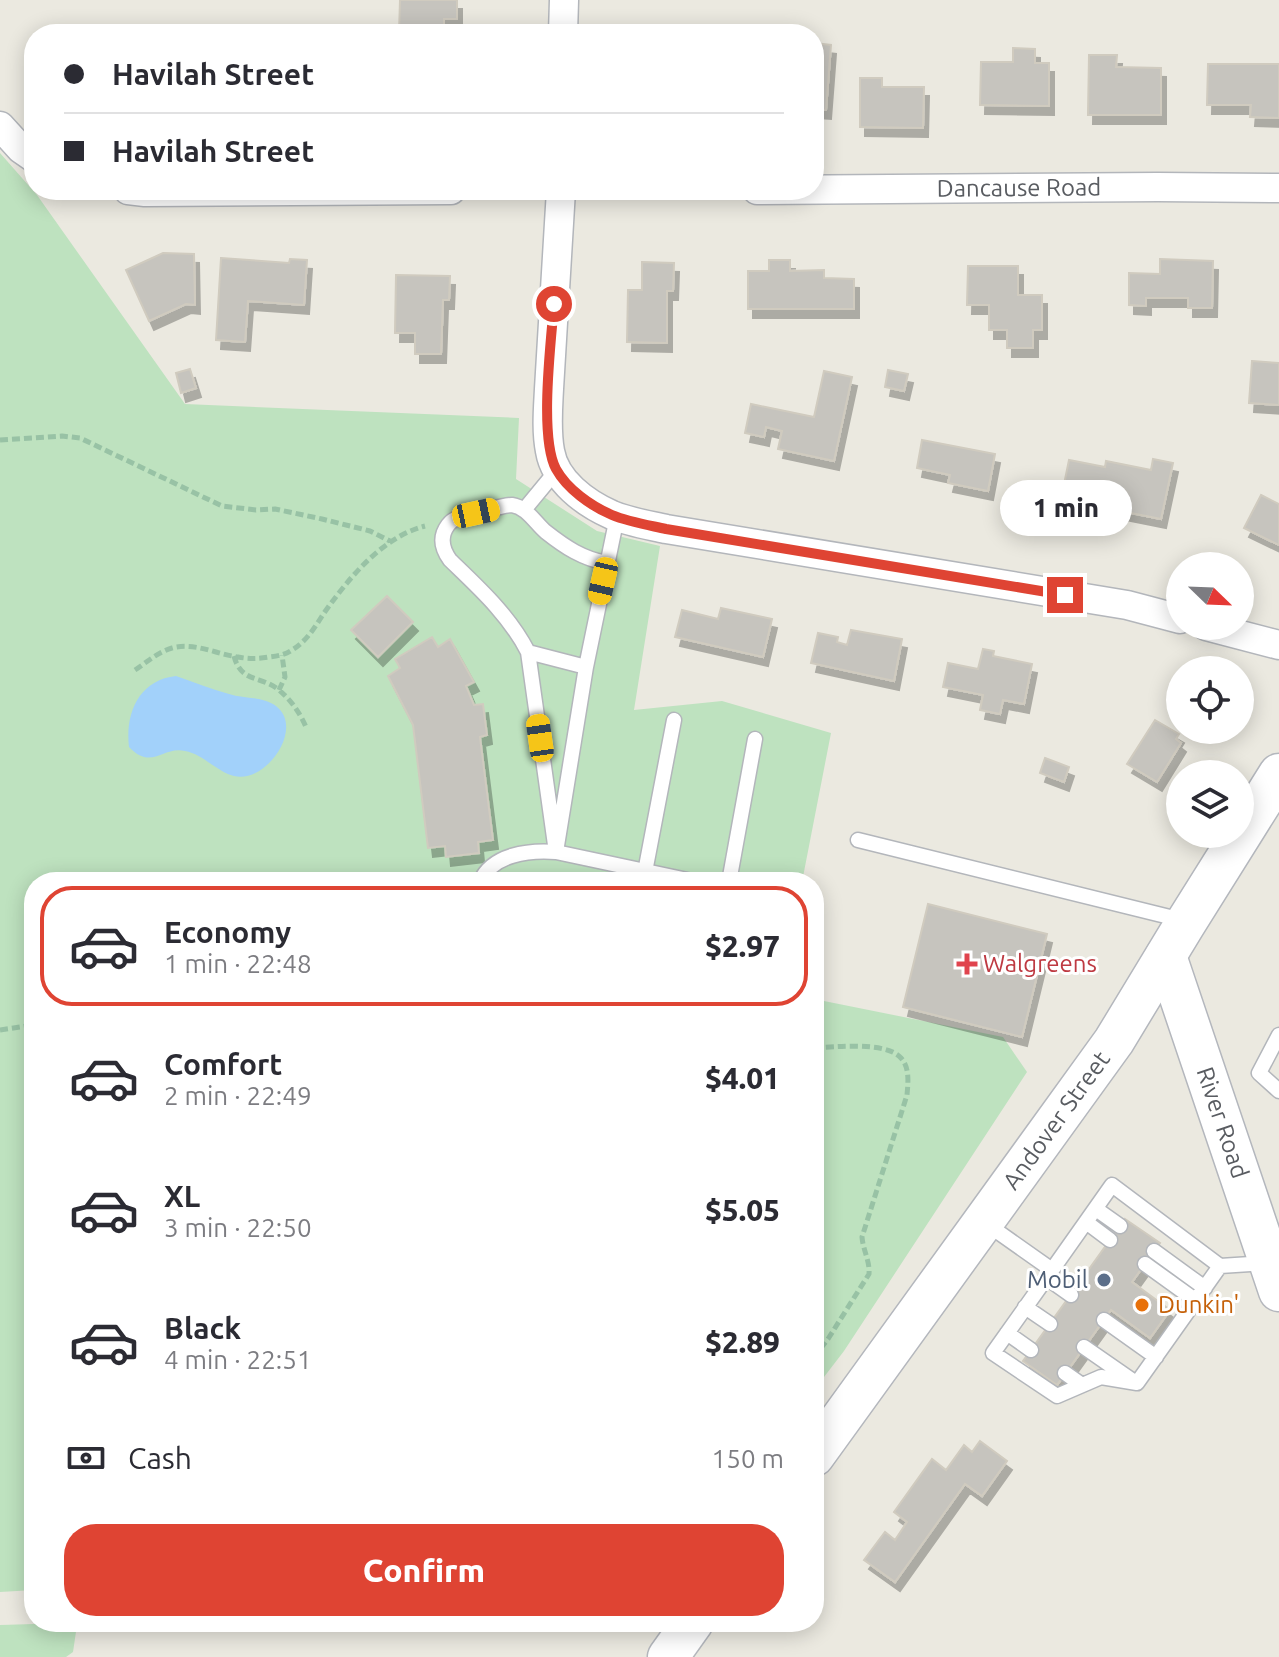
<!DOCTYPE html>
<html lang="en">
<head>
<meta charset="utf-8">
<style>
  :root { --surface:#fff; --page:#f7f7f7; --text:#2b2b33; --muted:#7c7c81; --line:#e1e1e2; --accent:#df4433 }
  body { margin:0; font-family:Ubuntu,sans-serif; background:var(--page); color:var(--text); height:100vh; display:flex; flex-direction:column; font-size:30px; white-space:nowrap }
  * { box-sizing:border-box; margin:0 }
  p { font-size:26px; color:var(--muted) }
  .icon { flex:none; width:44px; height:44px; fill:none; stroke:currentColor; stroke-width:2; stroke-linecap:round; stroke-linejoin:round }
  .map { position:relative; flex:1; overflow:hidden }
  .drawer { position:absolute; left:24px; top:872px; width:800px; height:760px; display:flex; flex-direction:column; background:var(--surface); border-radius:32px; box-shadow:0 4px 20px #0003 }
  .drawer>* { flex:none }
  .guide { position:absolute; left:24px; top:24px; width:800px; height:176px; border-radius:32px; box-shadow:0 4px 20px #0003; display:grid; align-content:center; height:176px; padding:0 40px; background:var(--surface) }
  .needle { width:52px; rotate:113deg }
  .controls { position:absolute; left:1166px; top:552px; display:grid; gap:16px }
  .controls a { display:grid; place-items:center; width:88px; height:88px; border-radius:50%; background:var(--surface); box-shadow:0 4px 20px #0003; font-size:40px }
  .end { position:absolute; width:36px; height:36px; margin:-18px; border:10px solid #df4433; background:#fff; box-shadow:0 0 0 4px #fff }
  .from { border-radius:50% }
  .bubble { position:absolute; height:56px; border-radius:28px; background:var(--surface); box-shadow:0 4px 20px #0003; font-size:26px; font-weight:800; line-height:56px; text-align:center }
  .car { position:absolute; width:24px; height:48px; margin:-24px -12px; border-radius:10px; box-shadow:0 0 6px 2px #0007; background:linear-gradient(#f5c518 24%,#345 0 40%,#f5c518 0 76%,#345 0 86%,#f5c518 0) }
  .guide b { display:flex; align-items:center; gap:28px; height:76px; font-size:30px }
  .guide b+b { border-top:2px solid var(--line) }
  .guide i { width:20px; height:20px; background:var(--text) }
  ul { padding:14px 0 0; list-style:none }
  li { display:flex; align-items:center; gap:24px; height:120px; margin:0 16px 12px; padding:0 24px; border:4px solid transparent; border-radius:32px }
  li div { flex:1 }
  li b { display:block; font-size:30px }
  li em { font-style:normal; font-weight:800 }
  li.active { border-color:var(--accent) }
  li>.icon { width:72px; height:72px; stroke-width:1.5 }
  .pay { display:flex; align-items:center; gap:20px; height:88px; padding:0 40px; font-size:30px }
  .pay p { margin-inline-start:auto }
  .button { display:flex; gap:16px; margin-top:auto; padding:16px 40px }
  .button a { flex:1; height:92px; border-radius:32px; background:var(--accent); color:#fff; font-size:32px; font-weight:800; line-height:92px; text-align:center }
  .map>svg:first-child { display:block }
  .green { fill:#bee2bf }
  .water { fill:#a2d1fa }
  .building { fill:#c6c4be; stroke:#d0cbbf; stroke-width:2; filter:url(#shadow) }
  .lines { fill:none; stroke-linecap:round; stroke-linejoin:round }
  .service-casing { stroke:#b3b6bb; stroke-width:17 }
  .minor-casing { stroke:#b3b6bb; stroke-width:31 }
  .secondary-casing { stroke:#b4b7bd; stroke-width:43 }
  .path { stroke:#98c2a5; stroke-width:5; stroke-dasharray:8 4; stroke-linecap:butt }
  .service { stroke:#fff; stroke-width:14 }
  .minor { stroke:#fff; stroke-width:28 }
  .secondary { stroke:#fff; stroke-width:40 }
  .route { stroke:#df4433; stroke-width:10 }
  .health-dot { fill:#e0444e; stroke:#fff; stroke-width:3 }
  .service-dot { fill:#5c6f8a; stroke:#fff; stroke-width:3 }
  .food-dot { fill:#e8710a; stroke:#fff; stroke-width:3 }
  .labels { text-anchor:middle; stroke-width:6; stroke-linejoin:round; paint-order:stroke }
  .street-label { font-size:24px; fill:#595c61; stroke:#fff }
  .health-label { font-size:24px; fill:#be3a42; stroke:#fff; text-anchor:start }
  .service-label { font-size:24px; fill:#4e5e75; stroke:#fff; text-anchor:end }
  .food-label { font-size:24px; fill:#c56008; stroke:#fff; text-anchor:start }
</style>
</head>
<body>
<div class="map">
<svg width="1279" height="1657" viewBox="0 0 1279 1657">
  <defs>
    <filter id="shadow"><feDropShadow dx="5" dy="9" stdDeviation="0" flood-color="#0004"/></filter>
  </defs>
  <rect width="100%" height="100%" fill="#ebe9e0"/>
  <path class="green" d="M0,153l37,42 148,209 334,14 -3,61 81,52 63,15 -26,164 88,-9 109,32 -29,149h-768v708l-34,2z
    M814,999l189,38 24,35 -183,279 -30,39z
    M34,1624l43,1 -4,27 -7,5h-66v-32z"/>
  <path class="water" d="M176,676c18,6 35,13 53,18 15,5 33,2 47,12 29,22 -10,78 -42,70 -17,-4 -31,-22 -49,-25 -23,-5 -33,20 -56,-4 -4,-34 10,-67 47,-71z"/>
  <path class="building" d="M400,0h57v19h-13v15h-58v-2l13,1z
    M79,28v6h-37l-1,-3z
    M814,43l17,2 -5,65 -12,-1z
    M1013,48l22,1v14h14v43l-69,-1 1,-43h32z
    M1089,55h28l-1,12 45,1v47h-73z
    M1208,64h71v54l-29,-1 1,-12h-44z
    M860,78h22v9h42l-1,41 -63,-1z
    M163,253l31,1 1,51 -9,-1 -37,17 -23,-51z
    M221,258l68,5 1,-4 17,1 -3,45 -56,-4 -3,41 -29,-2z
    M1160,259l53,2 -1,47h-24v-10h-42v8l-17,-1v-32l31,1z
    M769,260h21v11l34,-1v8l30,1v30h-106v-38h21z
    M642,262l32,1 -1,28h-6v52l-40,-1 1,-52h14z
    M968,266h50v29h24v35h-9v18h-26v-18h-18v-25h-22z
    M396,275l54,1 -1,24h-6l-2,54h-26v-21h-20z
    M1252,361l27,2v42l-30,-2z
    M190,369l6,19 -15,5 -5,-20z
    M888,370l20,4 -4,17 -19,-4z
    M824,371l28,6 -18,84 -56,-12 4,-18 -16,-4 -2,10 -19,-4 6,-29 63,13z
    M922,440l73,14 -7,37 -40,-8 2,-8 -33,-7z
    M1153,459l20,4 -12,56 -100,-20 8,-39 36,7 1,-6 45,9z
    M1261,495l18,9v41l-35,-17z
    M387,596l26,26 -35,35 -27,-27z
    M721,608l51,11 -9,38 -88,-20 7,-27 36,9z
    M851,630l51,9 -8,42 -83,-18 7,-30 20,4 -1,5 10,3z
    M432,637l6,10 12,-8 24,43 -8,4 8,19 9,-1 4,31 -7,2 13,103 -15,2 1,11 -33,4 -1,-11 -17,2 -15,-123 -25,-49 12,-8 -5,-9z
    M983,649l11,2 -1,5 39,8 -8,40 -21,-4 -3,14 -20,-4 3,-15 -40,-8 5,-24 30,6z
    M1155,720l24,14 -3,5 5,4 -24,39 -30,-18z
    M1045,758l24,9 -5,15 -24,-9z
    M928,904l119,30 -25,103 -119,-30z
    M1125,1219l35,24 -28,39 38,28 -20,28 -39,-28 -54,75 -34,-24z
    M980,1441l27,20 -25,35 -17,-12 -70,98 -31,-22 21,-28 10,8 12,-18 -13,-10 38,-53 14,11 18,-25 8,7z"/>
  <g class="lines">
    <defs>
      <path id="service" d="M524,510l33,-40
        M528,652l58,15 31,-150
        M586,667l-30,185 141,30
        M858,840l324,80
        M645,872l29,-152
        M480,882c12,-28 49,-32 76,-30l-28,-200c-19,-37 -49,-64 -78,-92 -8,-11 -11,-23 -2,-35 6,-8 17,-10 27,-12 9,-2 29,-8 37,-8 15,2 24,19 34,27 19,15 37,27 61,31
        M729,882l26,-143
        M1279,1035l-20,38 20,18
        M1096,1209l24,17
        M984,1222l68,48 60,-85 108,81 46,-3
        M1086,1222l24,18
        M1154,1251l51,37
        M1145,1264l50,36
        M1052,1270l-59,83 64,43 44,-19 36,6 83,-117
        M1047,1278l24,17
        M1025,1307l25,17
        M1104,1320l52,37
        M1007,1333l24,17
        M1084,1347l49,34
        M1065,1373l17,12"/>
      <g id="minor">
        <path d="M563,34l1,-34"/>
        <path d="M0,126l21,23 13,9"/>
        <path d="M128,190l17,2 306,-2"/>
        <path d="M561,190l-12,199c-1,20 -3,41 1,62 5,30 35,52 62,64 17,7 36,10 54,14l461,76 53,14"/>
        <path id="s1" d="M757,190l401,-3 121,1"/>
        <path d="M1206,626l73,19"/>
      </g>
      <g id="secondary">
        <path id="s2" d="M1166,956l113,335"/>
        <path id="s3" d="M814,1456l300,-415 71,-117 94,-150"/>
        <path d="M668,1657l25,-35"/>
      </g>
    </defs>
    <use href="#service" class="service-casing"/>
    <use href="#minor" class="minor-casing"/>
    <use href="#secondary" class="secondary-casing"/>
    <path class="path" d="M0,440l62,-4 18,2 142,68 34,4 19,-1 47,10 48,12 20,10
      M234,656c7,27 26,19 45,34 12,10 21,23 27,37
      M135,670c12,-8 23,-18 37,-22 22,-6 44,6 66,9 11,2 20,2 31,0 8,-1 16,-2 23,-7 15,-9 23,-23 32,-37 25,-35 58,-76 101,-87
      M279,690l6,-13 -3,-22
      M0,1030l34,-5
      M814,1048c21,-1 72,-7 87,10 9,10 7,25 6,37l-45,142c1,13 8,24 7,37l-41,65 -7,9 -7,5"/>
    <use href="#service" class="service"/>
    <use href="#minor" class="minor"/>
    <use href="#secondary" class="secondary"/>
  </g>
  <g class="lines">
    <path class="route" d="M554,304c-3,38 -15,133 2,165 11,20 35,37 56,46 17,7 36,10 54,14l399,66"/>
  </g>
  <path class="health-dot" d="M963 952h8v8h8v8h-8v8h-8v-8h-8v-8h8z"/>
  <circle class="service-dot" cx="1104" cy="1280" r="8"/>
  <circle class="food-dot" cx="1142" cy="1305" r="8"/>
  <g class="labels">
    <g class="street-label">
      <text dy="8" stroke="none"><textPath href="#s1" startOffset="262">Dancause Road</textPath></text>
      <text dy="8" stroke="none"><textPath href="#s3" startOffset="414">Andover Street</textPath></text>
      <text dy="8" stroke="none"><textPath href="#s2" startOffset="176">River Road</textPath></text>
    </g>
    <g class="health-label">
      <text x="983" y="972">Walgreens</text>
    </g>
    <g class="service-label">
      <text x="1088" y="1288">Mobil</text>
    </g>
    <g class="food-label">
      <text x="1158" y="1313">Dunkin'</text>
    </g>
  </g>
</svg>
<div class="controls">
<a><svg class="needle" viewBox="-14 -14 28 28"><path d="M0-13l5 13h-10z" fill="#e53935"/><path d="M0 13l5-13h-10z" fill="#7c7c81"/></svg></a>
<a><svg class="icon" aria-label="locate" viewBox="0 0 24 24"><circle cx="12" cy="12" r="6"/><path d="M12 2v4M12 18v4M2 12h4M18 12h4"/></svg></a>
<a><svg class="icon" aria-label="layers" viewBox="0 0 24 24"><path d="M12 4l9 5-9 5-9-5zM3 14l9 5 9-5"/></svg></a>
</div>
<i class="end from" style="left:554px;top:304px"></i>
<i class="end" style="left:1065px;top:595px"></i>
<div class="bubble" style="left:1000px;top:480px;width:132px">1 min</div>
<i class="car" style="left:476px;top:513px;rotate:78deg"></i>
<i class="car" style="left:603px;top:581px;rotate:193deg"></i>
<i class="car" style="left:540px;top:738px;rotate:352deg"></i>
<div class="guide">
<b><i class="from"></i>Havilah Street</b>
<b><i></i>Havilah Street</b>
</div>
<section class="drawer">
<ul>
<li class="active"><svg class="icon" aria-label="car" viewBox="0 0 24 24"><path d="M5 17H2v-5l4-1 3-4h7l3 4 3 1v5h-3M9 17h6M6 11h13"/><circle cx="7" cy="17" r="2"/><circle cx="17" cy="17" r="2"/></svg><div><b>Economy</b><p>1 min · 22:48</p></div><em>$2.97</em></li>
<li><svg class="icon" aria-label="car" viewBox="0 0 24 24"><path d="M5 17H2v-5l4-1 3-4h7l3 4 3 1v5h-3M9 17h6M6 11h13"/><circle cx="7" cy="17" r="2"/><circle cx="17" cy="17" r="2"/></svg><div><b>Comfort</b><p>2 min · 22:49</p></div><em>$4.01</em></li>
<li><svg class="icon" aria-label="car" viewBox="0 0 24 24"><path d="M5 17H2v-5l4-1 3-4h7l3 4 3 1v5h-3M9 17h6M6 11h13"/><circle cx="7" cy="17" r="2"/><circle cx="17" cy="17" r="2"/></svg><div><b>XL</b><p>3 min · 22:50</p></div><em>$5.05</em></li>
<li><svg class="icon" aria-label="car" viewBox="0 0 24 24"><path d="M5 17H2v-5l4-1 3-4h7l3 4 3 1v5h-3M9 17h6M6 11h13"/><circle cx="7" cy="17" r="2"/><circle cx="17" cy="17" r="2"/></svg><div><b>Black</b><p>4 min · 22:51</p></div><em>$2.89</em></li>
</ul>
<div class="pay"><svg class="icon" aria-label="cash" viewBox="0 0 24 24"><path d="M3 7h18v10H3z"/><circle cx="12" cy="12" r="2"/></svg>Cash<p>150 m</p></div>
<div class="button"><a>Confirm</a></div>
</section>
</div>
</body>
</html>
